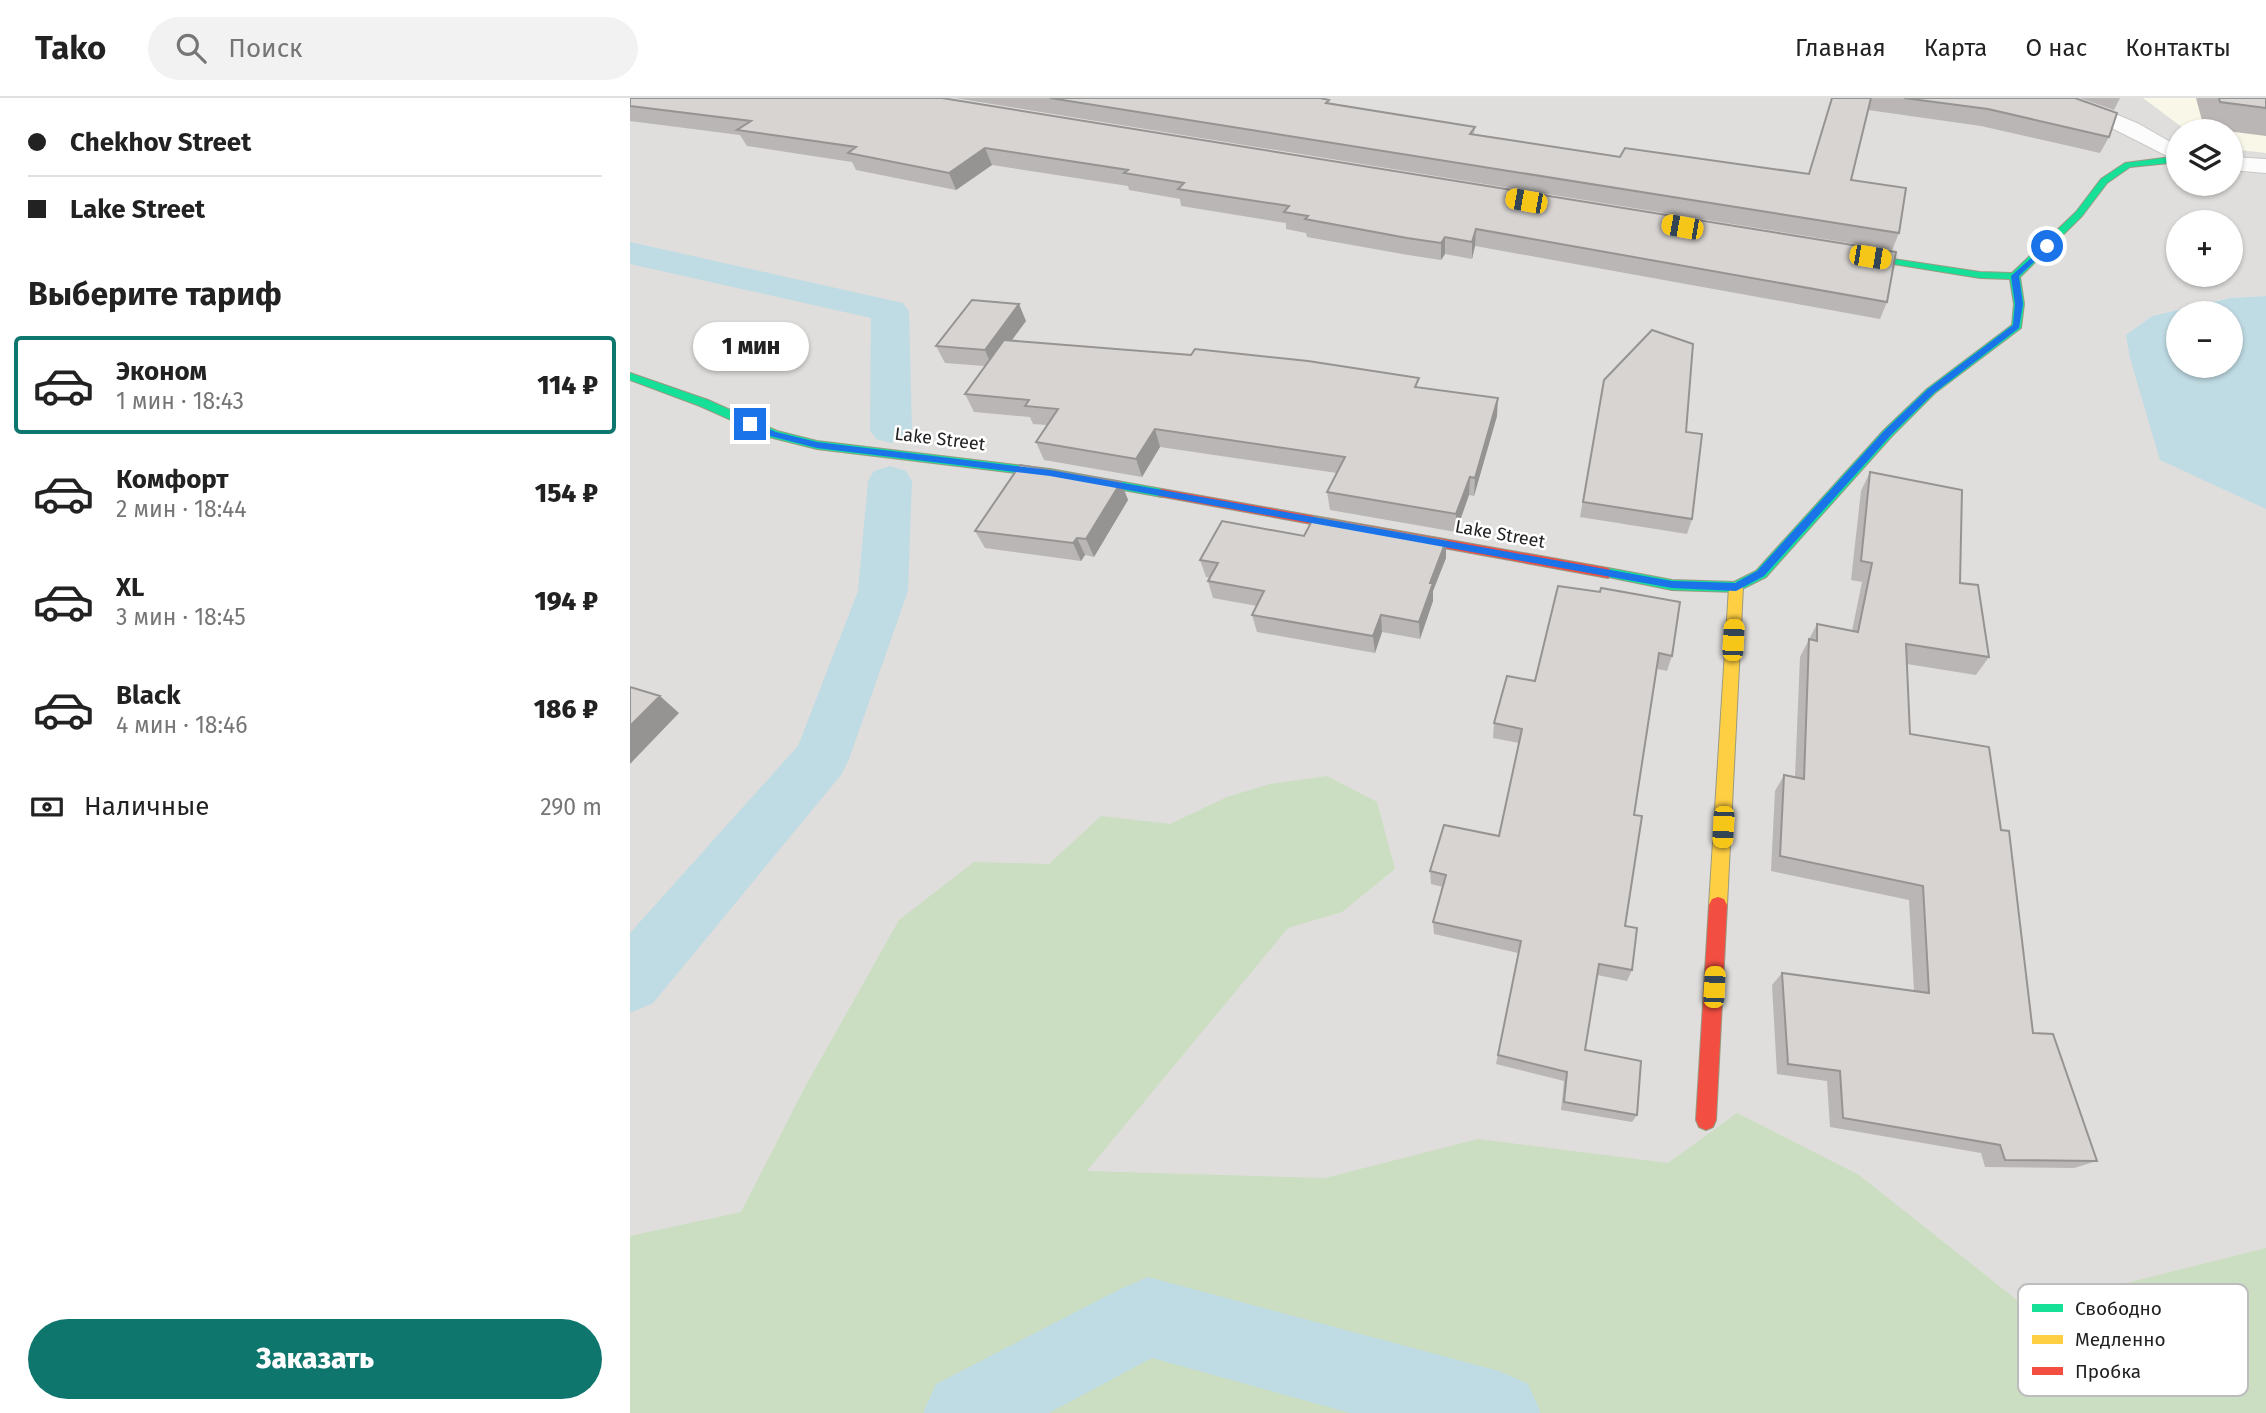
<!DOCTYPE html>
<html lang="ru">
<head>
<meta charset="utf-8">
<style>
  :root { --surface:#fff; --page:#f2f2f2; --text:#222; --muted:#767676; --line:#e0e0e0; --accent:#0f766e }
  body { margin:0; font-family:"Fira Sans",sans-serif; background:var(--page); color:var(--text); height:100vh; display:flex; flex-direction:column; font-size:26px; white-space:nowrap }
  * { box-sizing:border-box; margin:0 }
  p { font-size:23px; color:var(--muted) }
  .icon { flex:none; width:38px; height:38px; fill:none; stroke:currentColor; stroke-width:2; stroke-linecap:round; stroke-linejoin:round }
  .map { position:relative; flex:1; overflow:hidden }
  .drawer { display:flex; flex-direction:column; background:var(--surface); width:630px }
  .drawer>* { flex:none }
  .banner { display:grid; align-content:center; height:154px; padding:0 28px; background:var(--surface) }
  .fabs { position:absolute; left:1536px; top:21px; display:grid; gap:14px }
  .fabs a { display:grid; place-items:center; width:77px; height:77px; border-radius:50%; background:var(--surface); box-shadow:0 2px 5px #0004; font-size:35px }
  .end { position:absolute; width:32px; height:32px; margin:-16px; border:9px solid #1a73e8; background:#fff; box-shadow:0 0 0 4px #fff }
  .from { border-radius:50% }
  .bubble { position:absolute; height:49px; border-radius:24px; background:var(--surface); box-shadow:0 2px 5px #0004; font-size:23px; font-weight:800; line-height:49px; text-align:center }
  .car { position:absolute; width:21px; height:42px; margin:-21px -10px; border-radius:9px; box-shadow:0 0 5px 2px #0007; background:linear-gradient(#f5c518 24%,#345 0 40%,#f5c518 0 76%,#345 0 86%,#f5c518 0) }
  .banner b { display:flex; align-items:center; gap:24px; height:66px; font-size:26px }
  .banner b+b { border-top:2px solid var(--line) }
  .banner i { width:18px; height:18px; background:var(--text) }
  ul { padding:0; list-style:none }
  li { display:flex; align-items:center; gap:21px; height:98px; margin:0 14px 10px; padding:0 14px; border:4px solid transparent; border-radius:7px }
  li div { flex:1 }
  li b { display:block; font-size:26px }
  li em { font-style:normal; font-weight:800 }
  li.on { border-color:var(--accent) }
  li>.icon { width:63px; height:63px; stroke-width:1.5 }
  h2 { padding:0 28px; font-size:32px; line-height:84px }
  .pay { display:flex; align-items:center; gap:18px; height:77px; padding:0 28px; font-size:26px }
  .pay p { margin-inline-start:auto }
  .button { display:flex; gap:14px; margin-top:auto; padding:14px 28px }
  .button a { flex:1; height:80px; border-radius:42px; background:var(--accent); color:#fff; font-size:28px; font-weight:800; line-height:80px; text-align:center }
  header { display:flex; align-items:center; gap:42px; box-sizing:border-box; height:98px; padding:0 35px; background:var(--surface); border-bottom:2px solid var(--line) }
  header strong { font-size:33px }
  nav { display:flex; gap:38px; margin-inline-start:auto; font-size:24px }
  .search { width:490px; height:63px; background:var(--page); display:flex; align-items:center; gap:18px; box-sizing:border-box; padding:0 24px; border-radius:38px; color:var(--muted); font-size:26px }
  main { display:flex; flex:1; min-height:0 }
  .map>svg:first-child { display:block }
  .residential { fill:#dfdedc; fill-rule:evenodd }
  .education { fill:#f8f7e8 }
  .forest { fill:#cbdec1 }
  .water { fill:#bfdbe3; fill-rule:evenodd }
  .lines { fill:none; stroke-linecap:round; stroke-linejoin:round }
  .canal { fill:#bfdbe3; fill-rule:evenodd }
  .street-casing { stroke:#c9c8c7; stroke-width:2 }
  .fast-casing { stroke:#999a82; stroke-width:2 }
  .slow-casing { stroke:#999a82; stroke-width:2 }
  .jam-casing { stroke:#999a82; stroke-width:2 }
  .street { fill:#fdfcfc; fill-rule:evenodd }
  .fast { fill:#16e098; fill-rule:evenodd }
  .slow { fill:#ffcf43; fill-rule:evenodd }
  .jam { fill:#f24e42; fill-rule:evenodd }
  .wall { fill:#b9b6b5 }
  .shaded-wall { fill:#969493 }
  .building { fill:#d7d4d2; stroke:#969493; stroke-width:2 }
  .route { fill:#1a73e8 }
  .labels { text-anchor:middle; stroke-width:5; stroke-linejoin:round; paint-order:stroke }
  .far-street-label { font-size:18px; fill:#222; stroke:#fff }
  .key { fill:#fff; stroke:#bdbdbd; stroke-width:2 }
  .key-label { font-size:19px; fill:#222 }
</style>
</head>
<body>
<header>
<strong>Tako</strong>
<div class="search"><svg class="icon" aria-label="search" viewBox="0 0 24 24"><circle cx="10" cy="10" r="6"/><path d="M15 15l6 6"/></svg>Поиск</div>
<nav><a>Главная</a><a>Карта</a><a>О нас</a><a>Контакты</a></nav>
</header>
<main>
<section class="drawer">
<div class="banner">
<b><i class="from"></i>Chekhov Street</b>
<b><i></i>Lake Street</b>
</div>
<h2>Выберите тариф</h2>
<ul>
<li class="on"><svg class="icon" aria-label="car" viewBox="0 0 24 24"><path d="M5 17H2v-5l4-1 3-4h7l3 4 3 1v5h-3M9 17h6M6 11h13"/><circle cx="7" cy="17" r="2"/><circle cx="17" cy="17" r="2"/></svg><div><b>Эконом</b><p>1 мин · 18:43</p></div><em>114 ₽</em></li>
<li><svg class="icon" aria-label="car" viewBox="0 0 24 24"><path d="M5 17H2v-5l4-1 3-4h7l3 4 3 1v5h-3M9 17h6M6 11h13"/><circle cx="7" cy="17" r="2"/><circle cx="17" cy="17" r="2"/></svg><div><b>Комфорт</b><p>2 мин · 18:44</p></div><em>154 ₽</em></li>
<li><svg class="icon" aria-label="car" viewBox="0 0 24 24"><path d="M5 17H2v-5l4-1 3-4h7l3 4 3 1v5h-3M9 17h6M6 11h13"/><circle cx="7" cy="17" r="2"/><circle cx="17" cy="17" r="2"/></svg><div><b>XL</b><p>3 мин · 18:45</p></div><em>194 ₽</em></li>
<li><svg class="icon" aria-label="car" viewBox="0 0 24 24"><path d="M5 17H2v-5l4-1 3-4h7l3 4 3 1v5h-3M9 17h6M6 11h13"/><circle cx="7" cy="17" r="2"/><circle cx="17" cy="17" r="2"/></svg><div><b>Black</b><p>4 мин · 18:46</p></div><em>186 ₽</em></li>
</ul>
<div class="pay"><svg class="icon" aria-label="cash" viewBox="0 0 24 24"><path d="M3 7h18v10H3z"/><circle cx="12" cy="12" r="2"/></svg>Наличные<p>290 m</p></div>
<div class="button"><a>Заказать</a></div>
</section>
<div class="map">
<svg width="1636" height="1315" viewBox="0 0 1636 1315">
  <rect width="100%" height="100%" fill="#f0eeeb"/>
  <path class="residential" d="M0,0h1636v198l-36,2 -78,18 -26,19 34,124 106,50v904h-1636zM1549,33h52v53h-52zM1549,124h52v53h-52z"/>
  <path class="education" d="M1513,0h123v55l-35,-4v-18h-44z"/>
  <path class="forest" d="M697,678l50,26 18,67 -53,43 -54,16 -201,243 238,7 153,-39 190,24 69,-50 122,62 168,133 239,-60v165h-1636v-177l111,-24 64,-125 94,-167 75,-58 75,2 52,-48 69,8 57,-27 43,-13z"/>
  <path class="water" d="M1636,198v213l-106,-49 -30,-102 -4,-23 26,-19 78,-18zM1549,215h52v53h-52z"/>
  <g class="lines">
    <path class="canal" d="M0,144l273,61 6,8 3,119 -6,9 -15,4 -15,-4 -6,-9 1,-112 -241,-54z
      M260,368l16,5 6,10 -4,110 -59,168 -8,16 -188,228 -23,10v-80l168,-187 60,-155 10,-110 6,-10z
      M518,1179l351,94 29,13 13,29h-191l-198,-55 -103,55h-126l13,-29 184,-95z"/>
    <defs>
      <path id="street" d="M1408,0h34l20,6 47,20 40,23v15l-85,-43 -53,-17z
        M1601,59l35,2v14l-35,-3z"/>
      <path id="fast" d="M1549,58v6l-49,5 -23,16 -25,33 -62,61 4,27 -3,24 -86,65 -43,43 -126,141 -30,15 -64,-2 -69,-14 -2,-3 7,-5 64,12 62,2 22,-11 128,-141 43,-41 85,-64 2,-21 -4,-25 -30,-1 -136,-22 -4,-1v-4l140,21 32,1 64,-61 25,-33 24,-16z
        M0,275l78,27 69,31 40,10 233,28 112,20 6,4 -6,4 -112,-20 -233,-28 -48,-12 -69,-31 -70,-26z"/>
      <path id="slow" d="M1106,484l7,5 -16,318 -3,6 -6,2 -6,-2 -3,-6 20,-318z"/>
      <path id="jam" d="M532,391l446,79 7,5 -7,5 -450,-82v-6z
        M1088,799l6,2 3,6 -11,215 -3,7 -7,3 -7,-3 -3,-7 13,-215 3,-6z"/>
    </defs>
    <use href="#street" class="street-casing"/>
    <use href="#fast" class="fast-casing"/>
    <use href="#slow" class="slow-casing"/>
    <use href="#jam" class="jam-casing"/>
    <use href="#street" class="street"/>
    <use href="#fast" class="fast"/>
    <use href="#slow" class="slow"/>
    <use href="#jam" class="jam"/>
  </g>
  <path class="wall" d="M0,0h313l944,204 -7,17 -405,-73 -3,13 -27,-5 -4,6 -33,-5 -101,-18 -1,-4 -20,-4v-6l-105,-17 -1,-7 -51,-9 -1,-4 -136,-21 -36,25 -100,-20 -4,-8 -105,-16 -7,-11 -110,-14z
    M325,0h365l10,5 145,24 -1,7 146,23 189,17 23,-76h243l34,39 -9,16 -119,-27 -113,-16 -17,70 48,53 -7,17z
    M1450,0h40l-6,12z
    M1566,0h70v38l-62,-8z
    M396,223l-14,19 407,48 78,28 -23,80 -5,-1 -13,37 -126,-22 -3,-18 10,-19 -177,-26 -18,30 -98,-17 -8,-18 11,-17 -14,-1 -3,-7 -56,-5 -9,-18 20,-28 -40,-3 -9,-17z
    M974,282l82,52 6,87 -5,15 -107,-17z
    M1240,374l90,111 29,74 -13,18 -69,-11 3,70 91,96 32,203 64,128 -23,7 -89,-1 -4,-14 -151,-26 -3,-46 -50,-7 -5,-89 10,-12 132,18 -5,-91 -138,-29 4,-80 9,-16 11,2 5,-120 17,-33 35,7 10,-49 -11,-2 10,-89z
    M491,384l7,18 -34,57 -9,-2 -4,6 -96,-13 -10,-17z
    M674,438l142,22 -13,33v10l-13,38 -38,-7 -7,21 -118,-21 -5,-17 5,-9 -44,-8 -5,-17 2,-3 -4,-1 -6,-17z
    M970,494l72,64 -5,15 -10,-2 -23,146 -9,111 7,44 -5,11 -30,-6 -12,75 52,65 -5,7 -71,-12 3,-29 -68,-17 22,-111 -84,-19 -1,-12 10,-35 -12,-3 -1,-13 69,-35 20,-93 -26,-5 1,-15 41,-42z"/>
  <path class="shaded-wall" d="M355,50l7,17 -36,25 -7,-17z
    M846,131l-1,17 -3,13v-17z
    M815,139v17l-4,6v-17z
    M389,206l7,17 -34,46 -7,-17z
    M868,300l-1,18 -23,80 1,-18z
    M525,331l5,18 -18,30 -6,-18z
    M840,379l-1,18 -13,37v-18z
    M491,384l7,18 -34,57 -8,-18z
    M447,440l8,17 -4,6 -8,-18z
    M816,443v17l-13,33v10l-13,38 -1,-17 11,-39z
    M751,517l1,17 -7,21 -2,-17z
    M30,598l19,17 -49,51v-38z"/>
  <path class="building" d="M0,0h312l954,154 -9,50 -411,-73 -4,13 -27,-5 -4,6 -34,-5 -102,-19 3,-3 -24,-4 5,-6 -111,-17 6,-6 -60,-10 4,-3 -143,-22 -36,25 -101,-20 8,-6 -119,-17 14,-9 -121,-15z
    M420,0h270l9,2 -3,3 149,24 -5,7 150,23 5,-9 184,26 23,-76h39l-20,82 55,8 -7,45z
    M1274,0h171l42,15 -8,24 -121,-28z
    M1589,0h47v10l-46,-6z
    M342,202l47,4 -34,46 -49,-4z
    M1022,232l41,14 -7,88 16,2 -10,85 -109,-17 21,-122z
    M374,242l187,15 4,-6 113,12 111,17 -4,9 83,11 -23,80 -5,-1 -14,37 -129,-22 18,-35 -190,-28 -19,30 -100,-17 22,-33 -33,-3 4,-6 -64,-6z
    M390,367l101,17 -35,57 -9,-1 -4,5 -98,-12z
    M1240,374l92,18 -2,93 18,2 11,72 -83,-13 4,90 79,13 12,83 8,1 24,202 20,1 44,127 -92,-1 -5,-15 -157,-27 -3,-47 -52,-7 -6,-91 147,20 -6,-107 -143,-30 4,-81 20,4 5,-140 8,2v-17l41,8 14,-69 -11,-2z
    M684,419l132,24 -16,42h3l-14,39 -38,-7 -8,21 -121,-21 12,-24 -56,-10 10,-18 -18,-3 22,-39 82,15z
    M928,488l42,6 1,-4 79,14 -8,54 -13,-3 -25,162 8,1 -17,110 12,2 -5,42 -33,-6 -14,86 56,11 -4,54 -73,-13 3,-30 -69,-17 23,-114 -88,-19 13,-47 -16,-4 14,-46 55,11 23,-107 -28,-6 13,-47 28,5z
    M0,589l30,9 -30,30z"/>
  <path class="route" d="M1417,146l2,4 -30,28 4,28 -4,24 -85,65 -43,42 -127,141 -28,15 -64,-3 -622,-112 -233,-28 -47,-12 -24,-12 7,-2 23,10 41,10 233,28 622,111 63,2 22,-12 127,-140 44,-42 85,-64 2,-21 -4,-28z"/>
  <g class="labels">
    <g class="far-street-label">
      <text transform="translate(310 341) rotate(7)" y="6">Lake Street</text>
      <text transform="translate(870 436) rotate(10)" y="6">Lake Street</text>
    </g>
  </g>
  <rect x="1388" y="1186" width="230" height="112" rx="10" class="key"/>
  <rect x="1402" y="1206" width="31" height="8" fill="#16e098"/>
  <rect x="1402" y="1237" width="31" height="9" fill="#ffcf43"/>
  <rect x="1402" y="1269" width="31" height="8" fill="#f24e42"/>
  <g class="key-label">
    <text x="1445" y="1217">Свободно</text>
    <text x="1445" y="1248">Медленно</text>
    <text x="1445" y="1280">Пробка</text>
  </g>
</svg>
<div class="fabs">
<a><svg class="icon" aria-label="layers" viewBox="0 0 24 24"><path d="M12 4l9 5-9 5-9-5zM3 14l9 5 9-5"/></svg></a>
<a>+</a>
<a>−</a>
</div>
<i class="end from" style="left:1417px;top:148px"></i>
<i class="end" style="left:120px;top:326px"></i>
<div class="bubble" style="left:63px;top:224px;width:116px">1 мин</div>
<i class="car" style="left:896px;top:103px;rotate:280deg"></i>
<i class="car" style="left:1052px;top:129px;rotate:280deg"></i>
<i class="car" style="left:1240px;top:159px;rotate:99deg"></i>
<i class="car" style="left:1103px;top:542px;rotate:3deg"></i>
<i class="car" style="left:1093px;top:729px;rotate:183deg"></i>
<i class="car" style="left:1084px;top:889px;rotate:3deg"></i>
</div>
</main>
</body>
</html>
